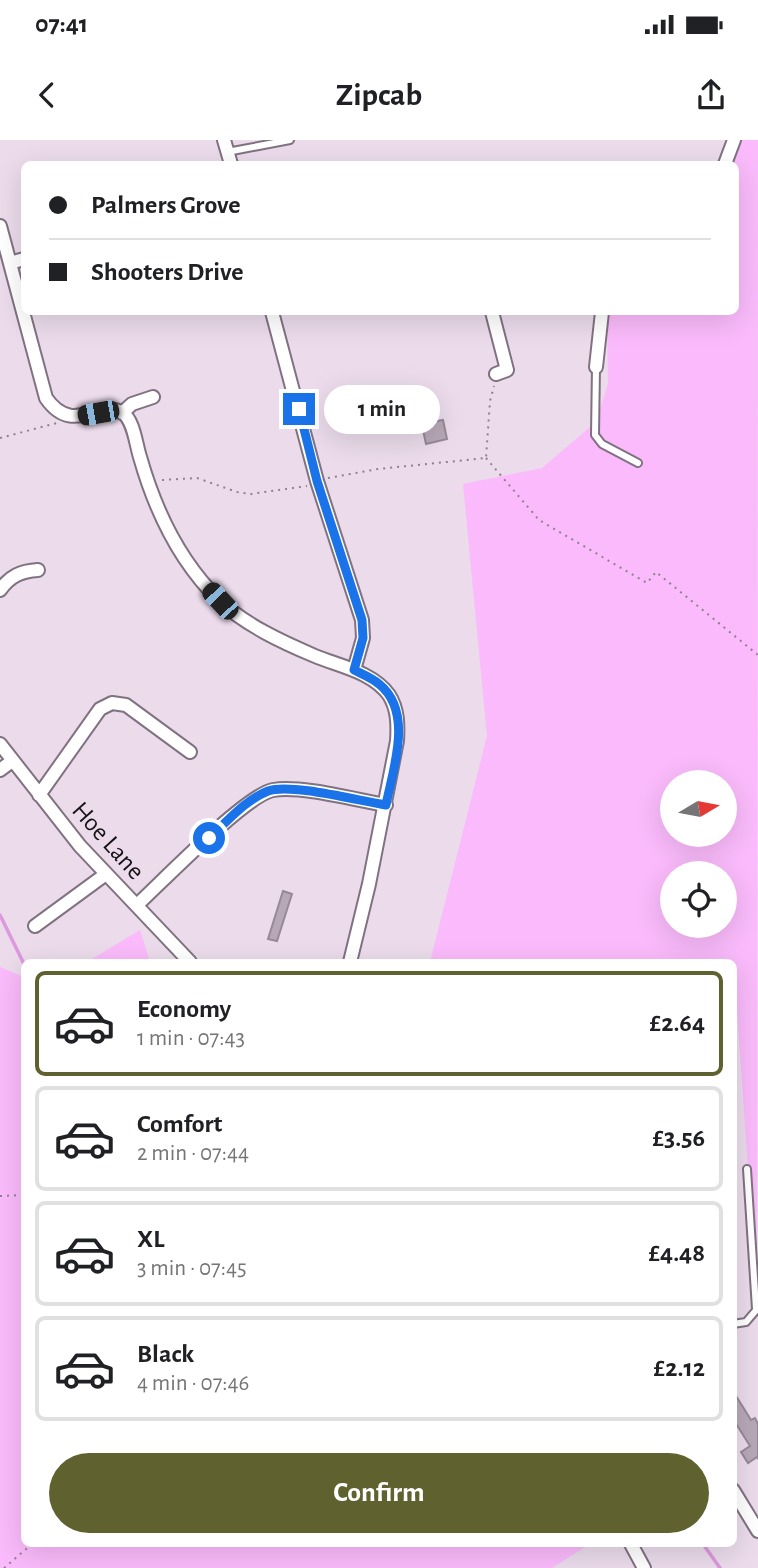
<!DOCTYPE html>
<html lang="en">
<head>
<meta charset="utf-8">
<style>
  :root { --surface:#fff; --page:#f2f2f2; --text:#202124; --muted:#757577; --line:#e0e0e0; --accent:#5f612f }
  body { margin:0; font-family:"Alegreya Sans",sans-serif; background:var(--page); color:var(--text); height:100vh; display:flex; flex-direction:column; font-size:26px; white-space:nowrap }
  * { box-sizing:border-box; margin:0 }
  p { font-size:23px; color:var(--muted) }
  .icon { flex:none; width:38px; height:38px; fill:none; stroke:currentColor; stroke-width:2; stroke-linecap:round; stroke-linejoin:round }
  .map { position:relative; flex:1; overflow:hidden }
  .side { position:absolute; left:21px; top:819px; width:716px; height:588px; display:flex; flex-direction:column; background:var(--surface); border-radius:10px; box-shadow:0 7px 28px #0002 }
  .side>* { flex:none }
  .guide { position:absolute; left:21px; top:21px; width:718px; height:154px; border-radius:10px; box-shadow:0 7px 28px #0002; display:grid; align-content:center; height:154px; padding:0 28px; background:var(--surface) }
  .needle { width:46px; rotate:80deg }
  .tools { position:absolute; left:660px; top:630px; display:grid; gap:14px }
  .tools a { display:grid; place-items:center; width:77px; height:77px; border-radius:50%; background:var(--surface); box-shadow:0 7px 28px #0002; font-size:35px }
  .end { position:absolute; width:32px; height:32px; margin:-16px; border:9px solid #1a73e8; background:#fff; box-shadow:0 0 0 4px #fff }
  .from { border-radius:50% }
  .bubble { position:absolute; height:49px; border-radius:24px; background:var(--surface); box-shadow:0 7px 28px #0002; font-size:23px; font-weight:700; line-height:49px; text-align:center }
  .car { position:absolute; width:21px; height:42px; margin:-21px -10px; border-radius:9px; box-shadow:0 0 5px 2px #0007; background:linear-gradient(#222 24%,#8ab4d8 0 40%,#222 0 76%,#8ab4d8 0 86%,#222 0) }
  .guide b { display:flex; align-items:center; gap:24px; height:66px; font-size:26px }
  .guide b+b { border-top:2px solid var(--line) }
  .guide i { width:18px; height:18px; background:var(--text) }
  ul { padding:12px 0 0; list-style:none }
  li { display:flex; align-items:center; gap:21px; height:105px; margin:0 14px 10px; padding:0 14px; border:4px solid var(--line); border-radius:10px }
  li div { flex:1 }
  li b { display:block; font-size:26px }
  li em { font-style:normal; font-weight:700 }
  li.current { border-color:var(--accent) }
  li>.icon { width:63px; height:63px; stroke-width:1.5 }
  .action { display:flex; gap:14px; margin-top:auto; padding:14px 28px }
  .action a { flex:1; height:80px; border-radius:42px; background:var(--accent); color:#fff; font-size:28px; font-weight:700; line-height:80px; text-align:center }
  .status { display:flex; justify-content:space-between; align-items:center; height:49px; padding:0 35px; background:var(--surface); direction:ltr }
  .status svg { height:19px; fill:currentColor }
  header { display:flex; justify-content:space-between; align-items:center; height:91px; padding:0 28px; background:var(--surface); font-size:32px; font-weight:700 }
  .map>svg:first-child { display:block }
  .green { fill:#fabafb; fill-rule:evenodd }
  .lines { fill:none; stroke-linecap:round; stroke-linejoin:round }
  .stream { stroke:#dc99de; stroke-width:3.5 }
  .building { fill:#b7a8b7; stroke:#978997; stroke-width:2 }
  .lane-casing { stroke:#807280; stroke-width:10 }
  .street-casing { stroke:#807280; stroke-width:16 }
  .path { stroke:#8d828d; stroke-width:2; stroke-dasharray:2 5; stroke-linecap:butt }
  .lane { stroke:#fff; stroke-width:6 }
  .street { stroke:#fff; stroke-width:12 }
  .route { stroke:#1a73e8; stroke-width:9 }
  .labels { text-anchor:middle; stroke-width:5; stroke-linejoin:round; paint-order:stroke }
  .street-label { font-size:26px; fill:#171217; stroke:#ebdbeb }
</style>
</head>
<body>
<div class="status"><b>07:41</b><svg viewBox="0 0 49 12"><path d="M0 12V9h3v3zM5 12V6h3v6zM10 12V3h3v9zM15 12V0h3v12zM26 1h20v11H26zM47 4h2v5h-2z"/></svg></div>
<header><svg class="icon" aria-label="back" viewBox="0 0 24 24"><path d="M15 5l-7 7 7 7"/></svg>Zipcab<svg class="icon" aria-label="share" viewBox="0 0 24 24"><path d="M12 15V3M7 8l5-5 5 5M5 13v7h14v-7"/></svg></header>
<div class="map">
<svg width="758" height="1428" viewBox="0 0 758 1428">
  <rect width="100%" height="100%" fill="#ebdbeb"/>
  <path class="green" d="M734,0h24l-1,1160 -20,-290 -4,-1v-47h-303l57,-226 -24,-252 79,-16 54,-46 12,-38 -1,-72h128v-148h-10zM672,642h52v53h-52zM672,733h52v53h-52z
    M140,790l10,32h-63z
    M0,827l24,10v567h566l-38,24h-552z"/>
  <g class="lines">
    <path class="stream" d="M0,775l24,49
      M703,1404l17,24"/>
  </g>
  <path class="building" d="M435,273l2,8 6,-1 4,19 -21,5 -6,-28z
    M283,751l9,3 -15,47 -9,-2z
    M733,1251l18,29 4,-2 3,6v35l-1,-2 -9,6 -7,-11 9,-6 -17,-27z"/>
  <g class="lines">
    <defs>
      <path id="lane" d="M227,12l63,-12
        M596,227l-1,68 7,9 36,19
        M747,1029l9,140
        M733,1184l13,-2 12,-14"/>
      <path id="street" d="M224,0l7,24
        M725,24l9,-24
        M0,86l46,172c27,39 54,0 77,15 11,8 13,32 17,44 15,53 39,104 79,143 26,25 63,42 96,56 24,10 58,16 74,39 9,14 9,30 8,46l-28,143 -19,78
        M10,123l14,-4
        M272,172l45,169 45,139 1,18 -9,32
        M492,172l15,58 -11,4
        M596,227l6,-55
        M122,273l10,-9 21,-7
        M0,450c10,-14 21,-19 38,-20
        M0,604l80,102 110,116
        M0,630l12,-9
        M39,655l61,-86 12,-6 14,2 64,47
        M137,765c26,-24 109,-110 136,-115 28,-5 83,10 113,15
        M35,786l71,-52
        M733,1350l25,41
        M631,1404l13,24"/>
    </defs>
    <use href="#lane" class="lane-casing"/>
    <use href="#street" class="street-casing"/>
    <path class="path" d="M0,298l57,-15
      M486,318l53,62 108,63 9,-11 102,83
      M328,338l50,-9 108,-11 4,-57 4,-15
      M162,340l35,-2 40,14 14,2 56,-8
      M0,1056l24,-1
      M4,1428l28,-24"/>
    <use href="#lane" class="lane"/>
    <use href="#street" class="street"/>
  </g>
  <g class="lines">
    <path class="route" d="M209,698c18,-16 36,-38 59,-47 23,-8 91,10 118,14 7,-36 28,-93 -7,-121 -7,-6 -17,-10 -25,-14l9,-32 -1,-18 -45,-139 -18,-72"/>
  </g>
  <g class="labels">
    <g class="street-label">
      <text transform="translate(109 700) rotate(48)" y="9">Hoe Lane</text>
    </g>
  </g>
</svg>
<div class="tools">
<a><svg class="needle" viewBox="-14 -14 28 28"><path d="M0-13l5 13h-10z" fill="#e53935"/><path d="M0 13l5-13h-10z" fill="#757577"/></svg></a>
<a><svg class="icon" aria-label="locate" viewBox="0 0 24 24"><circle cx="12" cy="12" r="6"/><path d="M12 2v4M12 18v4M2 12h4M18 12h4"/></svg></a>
</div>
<i class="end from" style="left:209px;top:698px"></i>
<i class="end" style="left:299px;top:269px"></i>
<div class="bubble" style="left:324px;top:245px;width:116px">1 min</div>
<i class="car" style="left:98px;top:273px;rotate:260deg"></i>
<i class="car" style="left:220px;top:461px;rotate:317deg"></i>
<div class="guide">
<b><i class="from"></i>Palmers Grove</b>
<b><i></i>Shooters Drive</b>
</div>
<section class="side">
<ul>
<li class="current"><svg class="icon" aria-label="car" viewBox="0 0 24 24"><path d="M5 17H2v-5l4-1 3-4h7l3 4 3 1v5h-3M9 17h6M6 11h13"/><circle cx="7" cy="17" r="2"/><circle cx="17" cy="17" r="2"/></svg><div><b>Economy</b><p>1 min · 07:43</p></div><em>£2.64</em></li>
<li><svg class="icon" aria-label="car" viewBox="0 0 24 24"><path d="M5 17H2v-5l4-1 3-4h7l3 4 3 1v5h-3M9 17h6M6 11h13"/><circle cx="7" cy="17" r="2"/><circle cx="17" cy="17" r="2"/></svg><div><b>Comfort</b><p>2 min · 07:44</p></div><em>£3.56</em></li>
<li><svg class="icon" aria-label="car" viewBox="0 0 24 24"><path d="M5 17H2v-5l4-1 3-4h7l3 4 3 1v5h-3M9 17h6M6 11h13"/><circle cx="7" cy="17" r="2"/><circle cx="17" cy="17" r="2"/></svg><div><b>XL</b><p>3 min · 07:45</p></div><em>£4.48</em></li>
<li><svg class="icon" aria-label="car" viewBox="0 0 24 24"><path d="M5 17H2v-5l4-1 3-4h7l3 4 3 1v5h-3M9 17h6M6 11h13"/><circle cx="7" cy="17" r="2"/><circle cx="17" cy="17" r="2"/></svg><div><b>Black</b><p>4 min · 07:46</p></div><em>£2.12</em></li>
</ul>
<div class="action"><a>Confirm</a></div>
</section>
</div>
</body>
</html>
